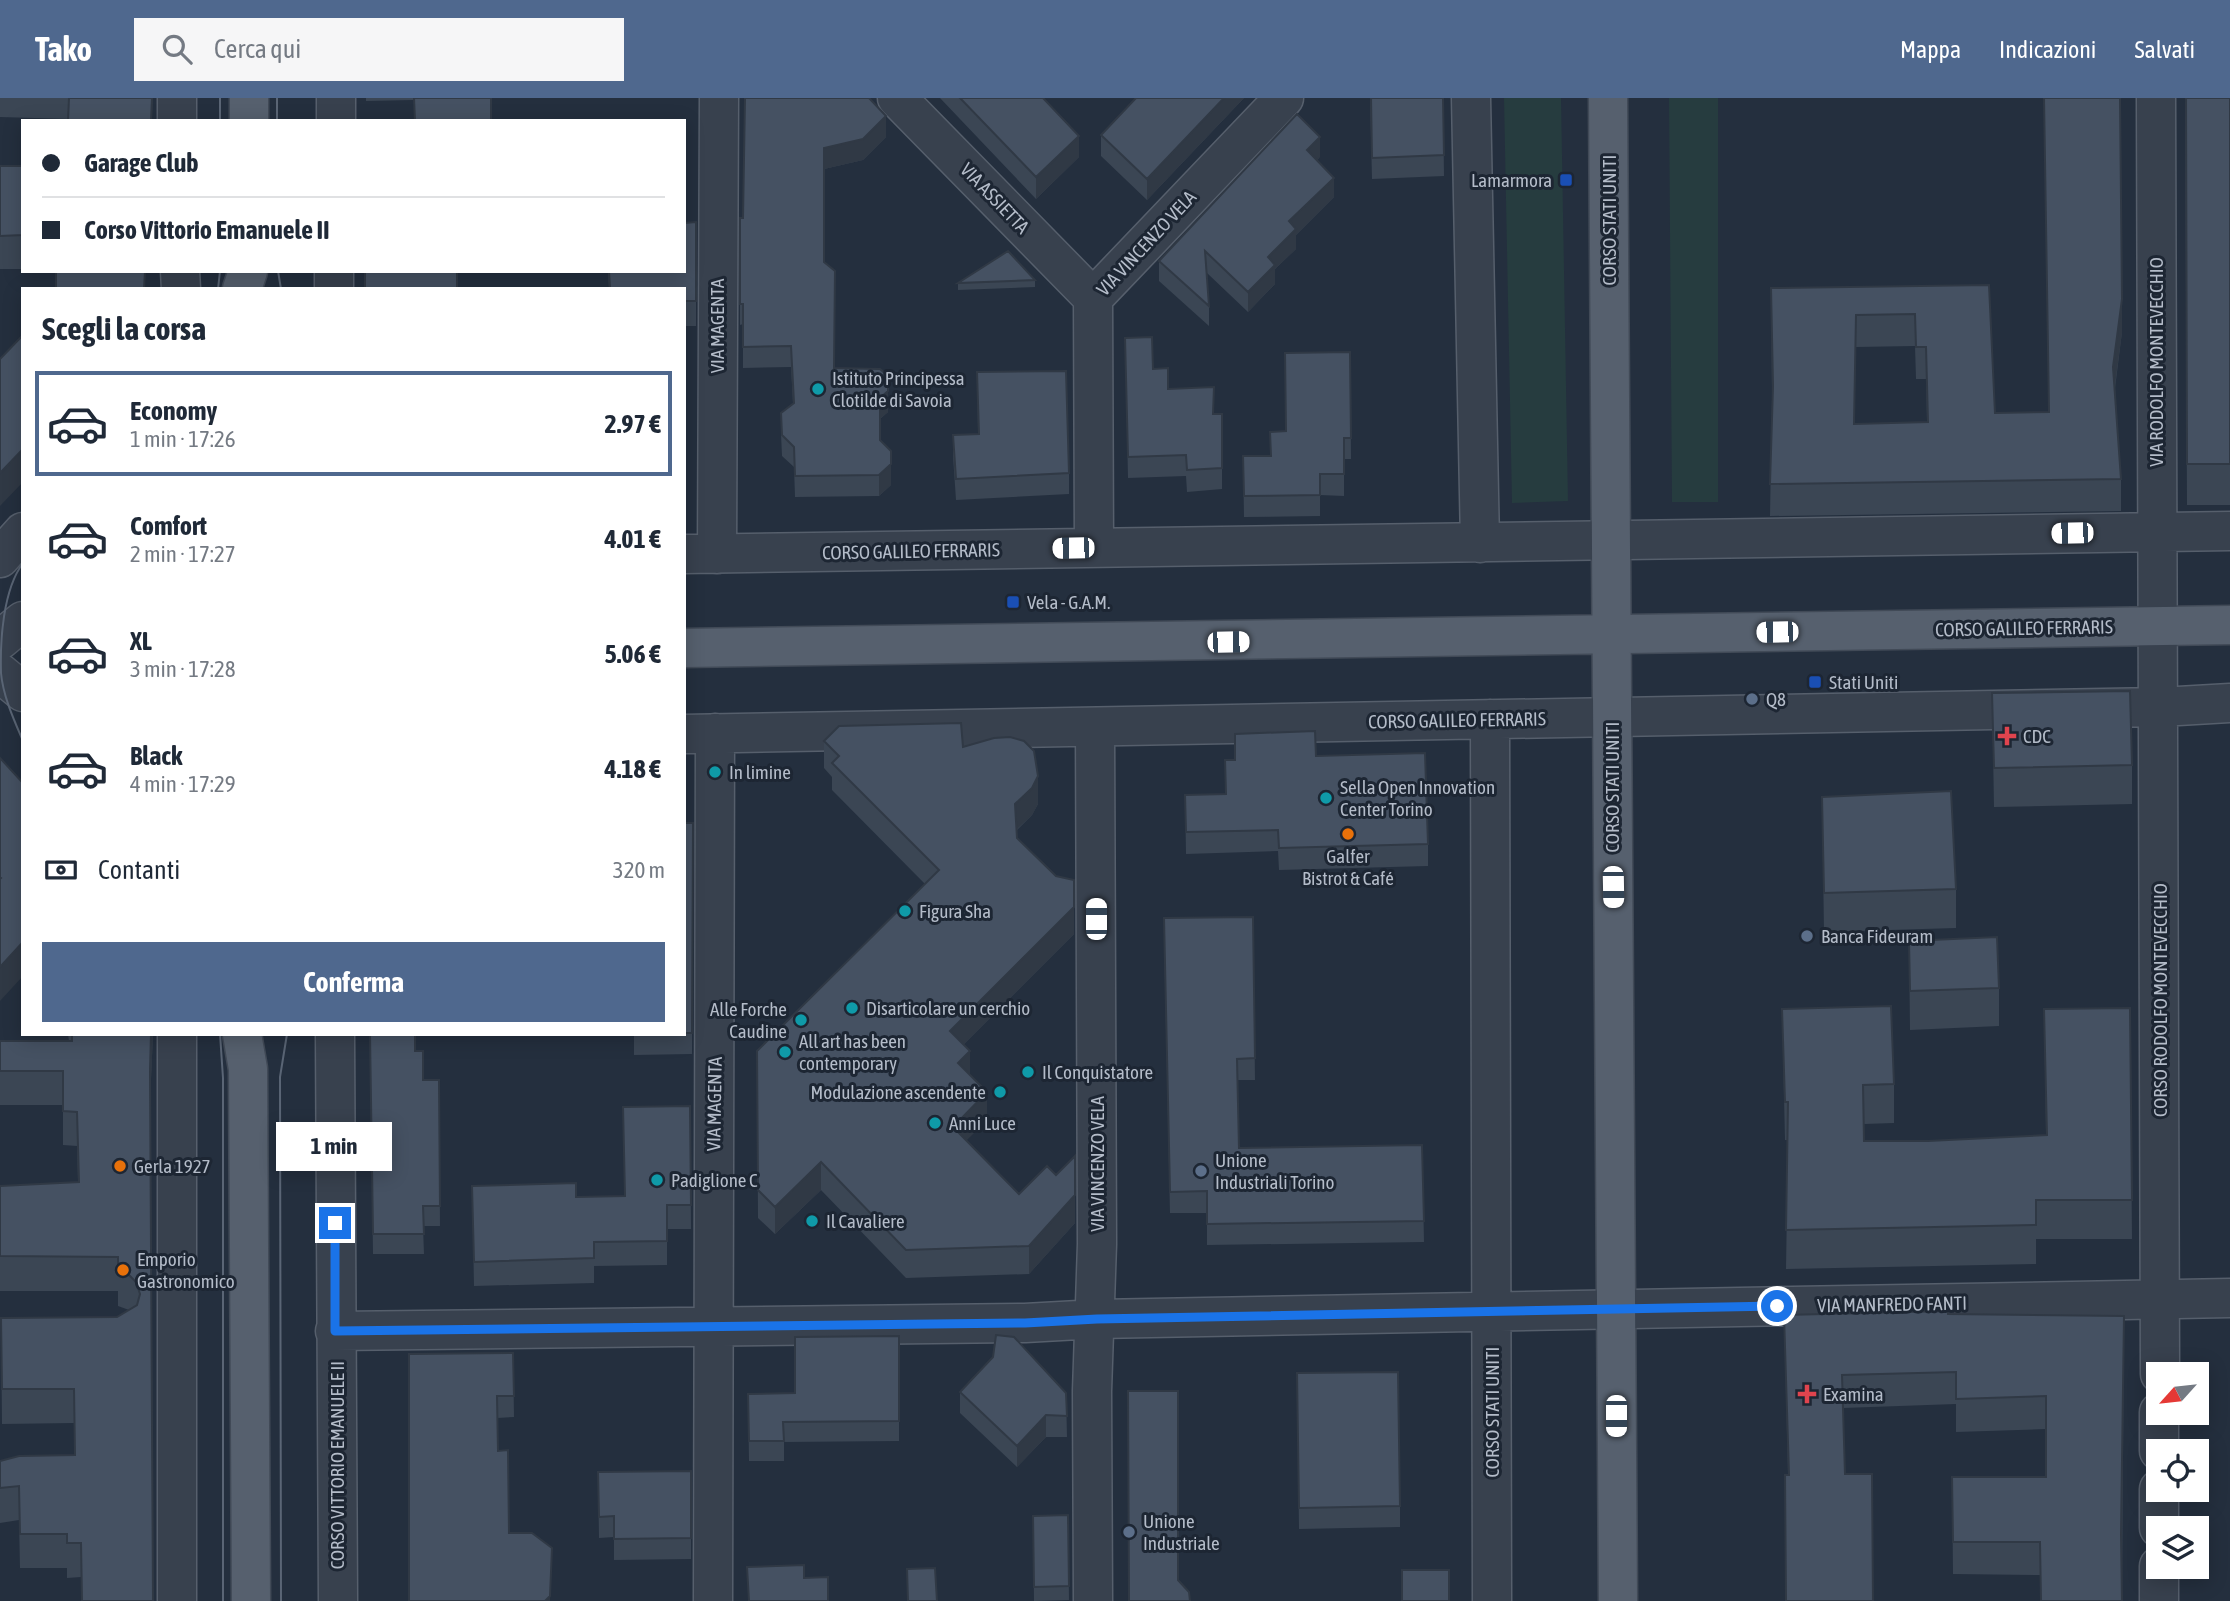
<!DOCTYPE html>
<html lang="it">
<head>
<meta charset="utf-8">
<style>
  :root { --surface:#fff; --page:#f6f6f7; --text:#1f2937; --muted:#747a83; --line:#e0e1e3; --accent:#4f688e }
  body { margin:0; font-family:"Asap Condensed",sans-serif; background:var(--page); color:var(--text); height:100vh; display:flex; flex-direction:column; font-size:26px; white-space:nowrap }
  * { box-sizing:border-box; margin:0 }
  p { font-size:23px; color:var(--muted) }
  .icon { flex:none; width:38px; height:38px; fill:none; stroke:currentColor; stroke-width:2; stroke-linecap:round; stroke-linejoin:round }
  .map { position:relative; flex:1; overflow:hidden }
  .panel { position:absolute; left:21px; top:189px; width:665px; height:749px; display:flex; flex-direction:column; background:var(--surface); border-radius:0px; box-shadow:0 4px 18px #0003 }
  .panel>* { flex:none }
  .top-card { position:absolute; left:21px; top:21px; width:665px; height:154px; border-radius:0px; box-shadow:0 4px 18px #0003; display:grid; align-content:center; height:154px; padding:0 21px; background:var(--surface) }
  .needle { width:46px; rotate:243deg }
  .fabs { position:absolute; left:2146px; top:1264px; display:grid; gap:14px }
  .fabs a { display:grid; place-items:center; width:63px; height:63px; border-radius:0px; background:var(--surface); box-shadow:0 4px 18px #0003; font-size:35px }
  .end { position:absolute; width:32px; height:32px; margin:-16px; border:9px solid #1a73e8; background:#fff; box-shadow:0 0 0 4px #fff }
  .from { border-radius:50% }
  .bubble { position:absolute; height:49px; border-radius:0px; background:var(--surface); box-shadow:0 4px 18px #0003; font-size:23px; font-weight:700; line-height:49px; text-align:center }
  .car { position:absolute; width:21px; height:42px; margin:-21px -10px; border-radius:9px; box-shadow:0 0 5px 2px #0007; background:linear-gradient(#fff 24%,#345 0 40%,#fff 0 76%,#345 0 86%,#fff 0) }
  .top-card b { display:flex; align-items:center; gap:24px; height:66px; font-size:26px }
  .top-card b+b { border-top:2px solid var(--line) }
  .top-card i { width:18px; height:18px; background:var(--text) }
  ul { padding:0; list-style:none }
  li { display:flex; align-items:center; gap:21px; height:105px; margin:0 14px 10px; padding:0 7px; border:4px solid transparent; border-radius:0px }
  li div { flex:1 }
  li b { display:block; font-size:26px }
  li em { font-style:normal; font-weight:700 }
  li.current { border-color:var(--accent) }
  li>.icon { width:63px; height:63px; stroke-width:1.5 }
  h2 { padding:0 21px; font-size:32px; line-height:84px }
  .pay { display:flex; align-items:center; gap:18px; height:77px; padding:0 21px; font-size:26px }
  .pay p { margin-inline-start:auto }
  .button { display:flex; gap:14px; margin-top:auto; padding:14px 21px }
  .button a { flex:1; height:80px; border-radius:0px; background:var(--accent); color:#fff; font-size:28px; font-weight:700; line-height:80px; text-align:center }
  header { display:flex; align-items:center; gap:42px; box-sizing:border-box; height:98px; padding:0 35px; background:var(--accent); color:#fff }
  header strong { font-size:33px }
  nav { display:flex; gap:38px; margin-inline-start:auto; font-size:24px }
  .search { width:490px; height:63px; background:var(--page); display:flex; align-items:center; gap:18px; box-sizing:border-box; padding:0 24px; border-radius:0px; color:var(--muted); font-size:26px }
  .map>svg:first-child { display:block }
  .green { fill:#263c3f }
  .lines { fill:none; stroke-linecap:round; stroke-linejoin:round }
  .minor-casing { stroke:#565f6c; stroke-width:41 }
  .major-casing { stroke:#414a57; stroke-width:41 }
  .minor { stroke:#38414e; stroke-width:38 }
  .major { stroke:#56606e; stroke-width:38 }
  .tram { stroke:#5a6575; stroke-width:2 }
  .wall { fill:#3b4654; fill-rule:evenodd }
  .shaded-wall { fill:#303945 }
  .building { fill:#455162; stroke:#303945; stroke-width:2; fill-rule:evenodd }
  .route { stroke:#1a73e8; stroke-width:9 }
  .transit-dot { fill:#1a4fb4; stroke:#1d2633; stroke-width:2.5 }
  .culture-dot { fill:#0f9aa8; stroke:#1d2633; stroke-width:2.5 }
  .service-dot { fill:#5c6f8a; stroke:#1d2633; stroke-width:2.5 }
  .health-dot { fill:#e0444e; stroke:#1d2633; stroke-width:2.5 }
  .food-dot { fill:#e8710a; stroke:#1d2633; stroke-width:2.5 }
  .labels { text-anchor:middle; stroke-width:6; stroke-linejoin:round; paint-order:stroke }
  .poi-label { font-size:19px; fill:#b4bcc9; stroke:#1d2633; text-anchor:start }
  .street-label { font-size:19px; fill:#b4bcc9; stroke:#1d2633 }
</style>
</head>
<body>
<header>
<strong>Tako</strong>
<div class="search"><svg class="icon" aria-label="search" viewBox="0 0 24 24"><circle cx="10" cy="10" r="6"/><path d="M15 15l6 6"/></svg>Cerca qui</div>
<nav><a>Mappa</a><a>Indicazioni</a><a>Salvati</a></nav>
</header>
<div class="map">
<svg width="2230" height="1503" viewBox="0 0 2230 1503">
  <rect width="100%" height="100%" fill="#242f3e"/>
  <path class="green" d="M1504,0h57l7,403 -56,2z
    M1669,0h49v404h-46z"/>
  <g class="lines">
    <defs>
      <path id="minor" d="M177,0v23
        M897,0l196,200
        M1471,0l9,445
        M2156,0c0,425 5,850 4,1276
        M336,23v-23
        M180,173l1,18
        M334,191v-18
        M1094,450l-1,-250 191,-200
        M684,456l1546,-23
        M717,456l2,-456
        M0,460l23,-26
        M0,542l23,-19
        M0,575l23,19
        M1490,621l2,882
        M684,636l1477,-27 69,-4
        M177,936v567
        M335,936l3,567
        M335,1233l690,-8 72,-4 1133,-21
        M2159,1353v-39
        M2159,1430v-39
        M713,1503l2,-868
        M1093,1503l-1,-210 5,-147 -2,-517
        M2159,1503v-35"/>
      <path id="major" d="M249,0v23
        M1608,0l10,1503
        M242,191l6,-18
        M684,550l1546,-23
        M242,936l6,35 3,532"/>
    </defs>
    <use href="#minor" class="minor-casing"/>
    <use href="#major" class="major-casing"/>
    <use href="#minor" class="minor"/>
    <use href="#major" class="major"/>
    <path class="tram" d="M220,0v23
      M277,0v23
      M278,173l3,18
      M218,191l2,-18
      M23,465c-20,27 -23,77 -22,110 2,23 13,47 22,68
      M220,936l3,44v523
      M281,1503l-1,-524 7,-43"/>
  </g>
  <path class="wall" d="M0,0h153l-84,21 -69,-2z
    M366,0h125v23h-77v-21l-48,1z
    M745,0l141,39 -23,23 -39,9v93l10,106 54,44 -8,7v21l11,45 -12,11 -84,1 -1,-30 -12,-11 -1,-22v-21l12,-9 -2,-37 -48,1v-44l-3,1v-107h3z
    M940,0h103l36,59 -43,42z
    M1244,0l-97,102 -46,-44v-21z
    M1370,0h73l1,78 -72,3z
    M2044,0h76l2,234 -7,56 6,91v32l-351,5 2,-117 -1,-111 218,-3 6,128 54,-1zM1915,248l1,33h10l1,43 -73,2 2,-77z
    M2185,0h45v407h-43z
    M1320,59l-3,3 17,37 -38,38v14l-21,20v15l-27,28 -41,-39 2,33v20l-50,-45v-20z
    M0,68h23v103h-23z
    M696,124v104h-12v-37h-75l-1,-18h76z
    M1035,182v7l-77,3v-7z
    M1125,240l28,31 15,20 45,25h9v75l-35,3 -1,-16 -58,2z
    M1350,254l1,107h-7v37l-24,-1v21l-76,1 -1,-61h27z
    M977,274l92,101v21l-113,6 -3,-44v-21l25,-1z
    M1992,595l140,72v39l-138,3z
    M1235,636l81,22 112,88v22l-149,4 -1,-19 -92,3 -1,-59 40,-1v-34h10z
    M824,643l139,6 75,57 -6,11 -15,15v8l57,96 -111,111 7,30 17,45 -21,20 53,54 56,29 -46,51 -123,4 -85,-88 -46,44 -17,-16 -1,-167 168,-167 -93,-94v-13l-8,-9z
    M1822,699l134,92v39l-132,4z
    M684,725h9l-1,231 -58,1v-21h50z
    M1253,819l2,163h-18l2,68 183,-3 2,97 -217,3v-32h-37l-6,-274z
    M1909,843l90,47v38l-89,4z
    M2130,910l2,231h-96v25l-250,5 2,-129h-3l-3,-131 112,75v39l-30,1v17h64l118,-6 -2,-126z
    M68,936h85l-3,67 3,500 -72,-24 -14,1v-10h-47l-1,-48 -19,3v-62l75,-6 -1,-32 -72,1 -1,-106 116,-1 12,-7 -11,-4v-15h-118v-105l78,-4 -1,-36 -14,-1v-40h-63v-64h69z
    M370,936l45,17 8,29h16l1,146h-17l1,28h-51z
    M690,1008l1,123h-24v36l-73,1v17l-120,3 -2,-100 104,11 48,-1z
    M1948,1216l176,2 -2,285h-82v-26l-87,-1 -1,-97h94v-48l-90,3v-28l-113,4 2,66 -57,1 -4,-160z
    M899,1238v105l-115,1v19h-35l-1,-67 47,-1z
    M513,1255l1,64 -17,1 1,33 11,82 43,36 -143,32z
    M1297,1275l103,133v21l-101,2z
    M960,1294l106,1 1,44h-21l-29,30 -57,-54z
    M691,1373v88l-77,1v-23l-15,1 -1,-66z
    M1068,1417l1,85 -35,1 -1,-85z"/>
  <path class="shaded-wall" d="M152,0h1l-1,23h-1z
    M1224,0h20l-97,102v-21z
    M886,18v21l-23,23 -39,9v-21z
    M1079,38v21l-43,42v-22z
    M1320,39v20l-13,13v-20z
    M1334,80v19l-38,38v14l-21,20v15l-27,28v-20l41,-71z
    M2122,201v33l-9,68v-33z
    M888,293v21l-8,7v-21z
    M23,351v33l-23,24v-33z
    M891,366v21l-12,11v-21z
    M1038,678v28l-6,11 -17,16v-27z
    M1074,809v27l-124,124v-27z
    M23,844v34l-23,25v-34z
    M151,936h2l-3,71v-35z
    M970,953v28l-12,-16z
    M987,994v28l-34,34v-27z
    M821,1064v28l-46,44v-27z
    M1075,1097v28l-46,51v-28z
    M1046,1317v22l-29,30v-21z
    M552,1450l-2,53h-5z"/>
  <path class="building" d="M69,0h83l-1,23h-83z
    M414,0h77v23h-76z
    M745,0h124l17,18 -23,23 -39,9v114l11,9 -1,97 46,1 8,7v15l-8,7v42l11,11v13l-12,11 -84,1 -1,-29 -12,-12 -1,-22 13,-10 -3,-57 -48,1v-43h-3v-86h3z
    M960,0h83l36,38 -43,41z
    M1136,0h88l-77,81 -46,-44z
    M1371,0h72l1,57 -72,3z
    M2044,0h76l2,201 -9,68 8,112 -351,5 3,-98 -2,-98 218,-3 6,128 54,-1zM1915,216l1,33h10l2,75 -74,2 2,-109z
    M2186,0h44v366h-43z
    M1297,16l23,23 -13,13 27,28 -45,43 7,8 -28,28 7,8 -27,27 -43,-41 4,55 -50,-45z
    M0,68h23v69l-23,1z
    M696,124v79h-12v-12h-74l-1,-18h75v-48z
    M1008,153l27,29 -77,3z
    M56,173h89l-1,18h-88z
    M365,173h92v18h-92z
    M23,237v114l-23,24v-114z
    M1152,239l1,32 15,-1v21l46,-2 -1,27h9v54l-35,2 -1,-15 -58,2 -3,-119z
    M1350,254l1,86h-7v36h-24v21l-76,1 -1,-40h28l-1,-24 16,-1 -1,-78z
    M1066,273l3,102 -113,6 -3,-44 26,-1 -2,-62z
    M2130,593l2,74 -138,3 -2,-75z
    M961,625l2,24 31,-9 16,-1 14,4 10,10 4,25 -6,12 -17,16 2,34 39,38 18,4v27l-124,124 20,20 -12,12 29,29 -34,35 66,67 28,-28 9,9 19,-19v39l-46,51 -123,4 -85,-88 -46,45 -17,-17 -1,-139 182,-181 -107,-107 7,-7 -15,-15 15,-15z
    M1315,633l1,25 109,-3 3,91 -149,4 -1,-18 -92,2 -1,-37 41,-1 -1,-34h10v-26z
    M0,660l23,25v159l-23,25v-88l1,-1 -1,-1z
    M1951,693l5,98 -132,4 -2,-96z
    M684,725h9l-1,210h-8z
    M1253,819l2,141 -18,1 2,89 183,-3 2,76 -217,3v-33l-37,1 -6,-274z
    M1997,839l2,51 -89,3 -1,-50z
    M1891,908l3,78 -31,1 1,56h64l119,-6 -3,-126 86,-1 2,192h-96v25l-250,5 2,-128h-3l-3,-93z
    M72,936h79l-1,36 3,531h-71l-1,-58h-14v-9h-47l-1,-48 -19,2v-27l19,-5 56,-1 -1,-66h-72l-1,-71 116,-1 20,-12 3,-11 -4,-12 -8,-8 -10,-2v-15l-118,-1v-70l79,-4 -2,-70 -14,-1v-40h-63v-30h72z
    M370,936h45v17h8v29h16l1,126h-17l1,28h-51z
    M690,1008l1,99h-24v36l-73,1v16l-120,4 -2,-76 104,-3v14l49,-1 -2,-89z
    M1948,1213v3l176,2 -3,218 1,67h-81l-1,-59h-87l-1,-65h94v-81l-90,3v-27l-114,3 3,99h27l1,127h-87l-1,-126h4l-5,-160z
    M996,1237l18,2 52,56 1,23 -21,-1 -29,31 -57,-54 33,-35z
    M899,1238v85l-116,1 1,19h-35l-1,-47 47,-1v-56z
    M513,1255l1,43h-17l1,55 10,-1 1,83h23l20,15 -2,48 -5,5h-136v-247z
    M1398,1274l2,134 -101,2 -2,-135z
    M1128,1293h50v189l11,12 1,9h-61z
    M691,1373v67l-77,1v-23l-15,1 -1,-45z
    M1068,1417l1,71 -35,1 -1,-71z
    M804,1467v13l24,-1v24h-79l-2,-34z
    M935,1470l2,33h-29l-1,-32z
    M1402,1472h47v31h-47z"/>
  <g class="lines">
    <path class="route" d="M335,1125v108l690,-8 72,-4 680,-13"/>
  </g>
  <g class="transit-dot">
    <rect x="1559" y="75" width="14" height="14" rx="3.5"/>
    <rect x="1006" y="497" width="14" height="14" rx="3.5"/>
    <rect x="1808" y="577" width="14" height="14" rx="3.5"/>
  </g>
  <g class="culture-dot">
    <circle cx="818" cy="291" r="7"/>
    <circle cx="715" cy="674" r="7"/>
    <circle cx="1326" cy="700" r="7"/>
    <circle cx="905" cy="813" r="7"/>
    <circle cx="852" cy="910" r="7"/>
    <circle cx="801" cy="922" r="7"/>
    <circle cx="785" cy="954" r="7"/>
    <circle cx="1028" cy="974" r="7"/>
    <circle cx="1000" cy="994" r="7"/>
    <circle cx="935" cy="1025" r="7"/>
    <circle cx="657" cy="1082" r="7"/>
    <circle cx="812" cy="1123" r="7"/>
  </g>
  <g class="service-dot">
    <circle cx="1752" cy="601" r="7"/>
    <circle cx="1807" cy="838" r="7"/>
    <circle cx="1201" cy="1073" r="7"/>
    <circle cx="1129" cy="1434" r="7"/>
  </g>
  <g class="health-dot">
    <path d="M2003.5 627.5h7v7h7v7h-7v7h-7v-7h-7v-7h7z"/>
    <path d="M1803.5 1285.5h7v7h7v7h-7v7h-7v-7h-7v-7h7z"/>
  </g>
  <g class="food-dot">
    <circle cx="1348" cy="736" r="7"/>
    <circle cx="120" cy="1068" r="7"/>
    <circle cx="123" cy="1172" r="7"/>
  </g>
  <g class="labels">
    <g class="poi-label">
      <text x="1552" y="89" text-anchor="end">Lamarmora</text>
      <text x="832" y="287">Istituto Principessa<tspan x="832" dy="22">Clotilde di Savoia</tspan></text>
      <text x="1027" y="511">Vela - G.A.M.</text>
      <text x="1829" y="591">Stati Uniti</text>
      <text x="1766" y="608">Q8</text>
      <text x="2023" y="645">CDC</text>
      <text x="729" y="681">In limine</text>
      <text x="1340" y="696">Sella Open Innovation<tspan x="1340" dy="22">Center Torino</tspan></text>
      <text x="1348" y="765" text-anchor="middle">Galfer<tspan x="1348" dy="22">Bistrot &amp; Café</tspan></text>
      <text x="919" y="820">Figura Sha</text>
      <text x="1821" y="845">Banca Fideuram</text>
      <text x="866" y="917">Disarticolare un cerchio</text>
      <text x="787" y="918" text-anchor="end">Alle Forche<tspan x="787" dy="22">Caudine</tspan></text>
      <text x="799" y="950">All art has been<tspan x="799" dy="22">contemporary</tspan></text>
      <text x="1042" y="981">Il Conquistatore</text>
      <text x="986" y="1001" text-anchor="end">Modulazione ascendente</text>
      <text x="949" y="1032">Anni Luce</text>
      <text x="1215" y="1069">Unione<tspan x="1215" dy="22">Industriali Torino</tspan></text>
      <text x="134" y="1075">Gerla 1927</text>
      <text x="671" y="1089">Padiglione C</text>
      <text x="826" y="1130">Il Cavaliere</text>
      <text x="137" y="1168">Emporio<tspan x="137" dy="22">Gastronomico</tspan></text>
      <text x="1823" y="1303">Examina</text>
      <text x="1143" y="1430">Unione<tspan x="1143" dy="22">Industriale</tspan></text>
    </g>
    <g class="street-label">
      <text transform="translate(995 100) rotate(46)" y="7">VIA ASSIETTA</text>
      <text transform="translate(1609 122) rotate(-90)" y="7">CORSO STATI UNITI</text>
      <text transform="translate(1146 145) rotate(-47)" y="7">VIA VINCENZO VELA</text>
      <text transform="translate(717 228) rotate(-90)" y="7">VIA MAGENTA</text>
      <text transform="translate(2156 264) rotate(-90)" y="7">VIA RODOLFO MONTEVECCHIO</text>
      <text transform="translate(911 453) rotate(-1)" y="7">CORSO GALILEO FERRARIS</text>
      <text transform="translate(2024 530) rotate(-1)" y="7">CORSO GALILEO FERRARIS</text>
      <text transform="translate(1457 622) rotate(-1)" y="7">CORSO GALILEO FERRARIS</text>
      <text transform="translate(1612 689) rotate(-90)" y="7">CORSO STATI UNITI</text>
      <text transform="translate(2160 902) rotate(-90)" y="7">CORSO RODOLFO MONTEVECCHIO</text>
      <text transform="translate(714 1006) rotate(-89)" y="7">VIA MAGENTA</text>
      <text transform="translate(1097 1066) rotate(-90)" y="7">VIA VINCENZO VELA</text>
      <text transform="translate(1892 1206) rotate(-1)" y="7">VIA MANFREDO FANTI</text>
      <text transform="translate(1492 1314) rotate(-90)" y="7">CORSO STATI UNITI</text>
      <text transform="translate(337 1367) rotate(-90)" y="7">CORSO VITTORIO EMANUELE II</text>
    </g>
  </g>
</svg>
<div class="fabs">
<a><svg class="needle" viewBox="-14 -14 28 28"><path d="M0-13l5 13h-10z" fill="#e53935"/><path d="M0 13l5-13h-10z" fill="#747a83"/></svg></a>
<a><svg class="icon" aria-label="locate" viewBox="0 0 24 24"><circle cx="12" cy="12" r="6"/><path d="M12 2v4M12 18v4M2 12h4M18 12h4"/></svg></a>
<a><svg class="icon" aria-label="layers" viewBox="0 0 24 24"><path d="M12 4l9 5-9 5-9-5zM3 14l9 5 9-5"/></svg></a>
</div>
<i class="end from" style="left:1777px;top:1208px"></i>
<i class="end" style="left:335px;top:1125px"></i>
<div class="bubble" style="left:276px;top:1024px;width:116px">1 min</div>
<i class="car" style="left:2072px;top:435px;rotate:269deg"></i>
<i class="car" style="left:1073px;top:450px;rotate:269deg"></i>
<i class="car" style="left:1777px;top:534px;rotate:269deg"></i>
<i class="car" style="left:1228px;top:544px;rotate:89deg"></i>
<i class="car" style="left:1613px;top:789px;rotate:179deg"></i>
<i class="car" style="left:1096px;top:821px;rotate:0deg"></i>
<i class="car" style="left:1616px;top:1318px;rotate:180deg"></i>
<div class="top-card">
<b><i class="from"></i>Garage Club</b>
<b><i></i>Corso Vittorio Emanuele II</b>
</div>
<section class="panel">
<h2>Scegli la corsa</h2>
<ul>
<li class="current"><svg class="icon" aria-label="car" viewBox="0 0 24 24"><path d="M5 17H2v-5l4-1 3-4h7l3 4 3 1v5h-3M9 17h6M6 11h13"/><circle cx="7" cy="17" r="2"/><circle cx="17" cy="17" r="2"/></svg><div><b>Economy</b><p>1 min · 17:26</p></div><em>2.97 €</em></li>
<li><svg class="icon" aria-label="car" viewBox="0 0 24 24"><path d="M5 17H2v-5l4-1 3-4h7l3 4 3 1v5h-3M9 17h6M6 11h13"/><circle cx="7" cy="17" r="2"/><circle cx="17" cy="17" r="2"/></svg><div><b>Comfort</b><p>2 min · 17:27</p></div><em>4.01 €</em></li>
<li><svg class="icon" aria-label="car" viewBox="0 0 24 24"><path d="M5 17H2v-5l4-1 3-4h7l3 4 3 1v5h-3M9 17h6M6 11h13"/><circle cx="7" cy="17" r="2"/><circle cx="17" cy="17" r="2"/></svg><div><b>XL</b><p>3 min · 17:28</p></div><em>5.06 €</em></li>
<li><svg class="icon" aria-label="car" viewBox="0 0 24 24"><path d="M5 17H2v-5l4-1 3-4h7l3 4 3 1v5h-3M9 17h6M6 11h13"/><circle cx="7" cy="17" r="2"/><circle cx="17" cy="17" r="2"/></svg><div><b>Black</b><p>4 min · 17:29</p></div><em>4.18 €</em></li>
</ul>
<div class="pay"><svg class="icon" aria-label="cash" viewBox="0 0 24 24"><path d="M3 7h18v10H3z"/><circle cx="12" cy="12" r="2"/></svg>Contanti<p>320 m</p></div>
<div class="button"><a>Conferma</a></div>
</section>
</div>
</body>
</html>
